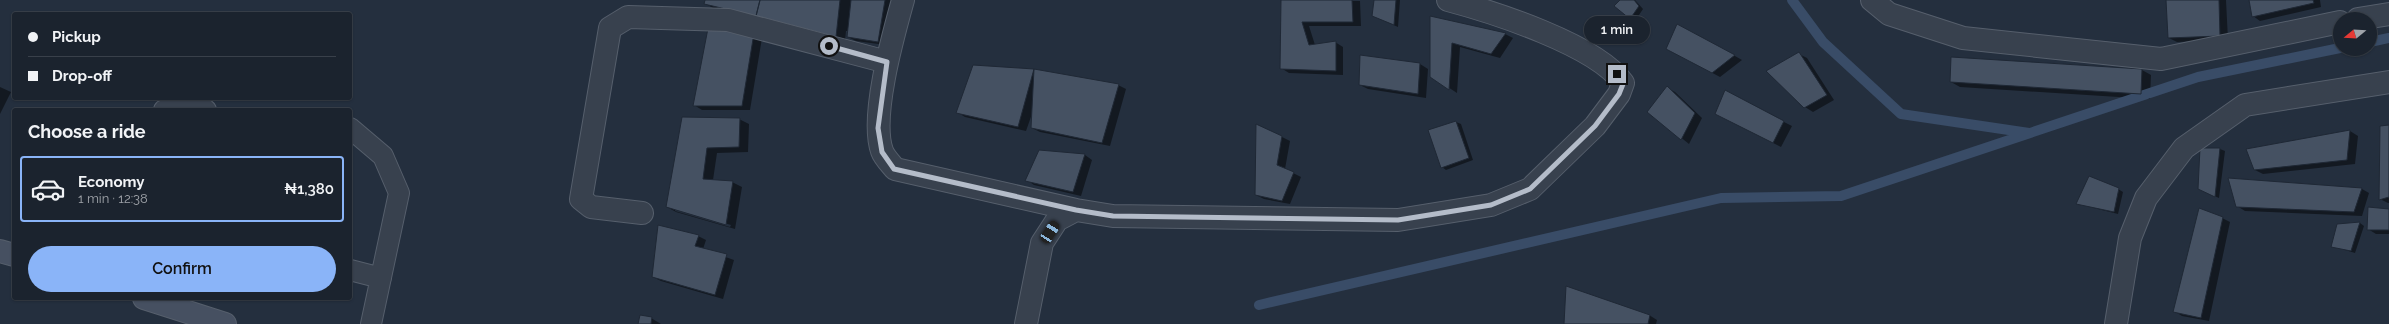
<!DOCTYPE html>
<html lang="en">
<head>
<meta charset="utf-8">
<style>
  :root { --surface:#1b232e; --page:#282f3a; --text:#f1f3f6; --muted:#a0a4aa; --line:#39404a; --accent:#8ab4f8 }
  body { margin:0; font-family:Raleway,sans-serif; background:var(--page); color:var(--text); height:100vh; display:flex; flex-direction:column; font-size:15px; white-space:nowrap }
  * { box-sizing:border-box; margin:0 }
  p { font-size:13px; color:var(--muted) }
  .icon { flex:none; width:22px; height:22px; fill:none; stroke:currentColor; stroke-width:2; stroke-linecap:round; stroke-linejoin:round }
  .map { position:relative; flex:1; overflow:hidden }
  .drawer { position:absolute; left:12px; top:108px; width:340px; height:192px; display:flex; flex-direction:column; background:var(--surface); border-radius:4px; box-shadow:0 1px 3px #0004,0 0 0 1px var(--line) }
  .drawer>* { flex:none }
  .banner { position:absolute; left:12px; top:12px; width:340px; height:88px; border-radius:4px; box-shadow:0 1px 3px #0004,0 0 0 1px var(--line); display:grid; align-content:center; height:88px; padding:0 16px; background:var(--surface) }
  .needle { width:26px; rotate:252deg }
  .tools { position:absolute; left:2333px; top:12px; display:grid; gap:8px }
  .tools a { display:grid; place-items:center; width:44px; height:44px; border-radius:50%; background:var(--surface); box-shadow:0 1px 3px #0004,0 0 0 1px var(--line); font-size:20px }
  .end { position:absolute; width:18px; height:18px; margin:-9px; border:5px solid #b4bcc9; background:#111; box-shadow:0 0 0 2px #111 }
  .from { border-radius:50% }
  .bubble { position:absolute; height:28px; border-radius:14px; background:var(--surface); box-shadow:0 1px 3px #0004,0 0 0 1px var(--line); font-size:13px; font-weight:600; line-height:28px; text-align:center }
  .car { position:absolute; width:12px; height:24px; margin:-12px -6px; border-radius:5px; box-shadow:0 0 3px 1px #0007; background:linear-gradient(#222 24%,#8ab4d8 0 40%,#222 0 76%,#8ab4d8 0 86%,#222 0) }
  .banner b { display:flex; align-items:center; gap:14px; height:38px; font-size:15px }
  .banner b+b { border-top:1px solid var(--line) }
  .banner i { width:10px; height:10px; background:var(--text) }
  ul { padding:0; list-style:none }
  li { display:flex; align-items:center; gap:12px; height:66px; margin:0 8px 6px; padding:0 8px; border:2px solid var(--line); border-radius:4px }
  li div { flex:1 }
  li b { display:block; font-size:15px }
  li em { font-style:normal; font-weight:600 }
  li.active { border-color:var(--accent) }
  li>.icon { width:36px; height:36px; stroke-width:1.5 }
  h2 { padding:0 16px; font-size:18px; line-height:48px }
  .action { display:flex; gap:8px; margin-top:auto; padding:8px 16px }
  .action a { flex:1; height:46px; border-radius:24px; background:var(--accent); color:#111; font-size:16px; font-weight:600; line-height:46px; text-align:center }
  .map>svg:first-child { display:block }
  .shadow { fill:#0007; fill-rule:evenodd }
  .lines { fill:none; stroke-linecap:round; stroke-linejoin:round }
  .stream { stroke:#394c67; stroke-width:10 }
  .building { fill:#455162; stroke:#1f2835 }
  .lane-casing { stroke:#565f6c; stroke-width:22 }
  .street-casing { stroke:#565f6c; stroke-width:24 }
  .secondary-casing { stroke:#565f6c; stroke-width:24 }
  .lane { stroke:#38414e; stroke-width:20 }
  .street { stroke:#38414e; stroke-width:22 }
  .secondary { stroke:#465061; stroke-width:22 }
  .route { stroke:#b4bcc9; stroke-width:5 }
</style>
</head>
<body>
<div class="map">
<svg width="2389" height="324" viewBox="0 0 2389 324">
  <rect width="100%" height="100%" fill="#242f3e"/>
  <path class="shadow" d="M706,0h187l-7,45 -30,-4 -8,-4v-6h-2l-1,10 -132,-33 -7,-4z
    M1282,0l78,1 1,25h-52l6,19 20,-3 8,5v28l-54,-2 -8,-5z
    M1375,0h25l-2,27 -25,-11z
    M1621,0h14l8,9 -8,12 -5,-3z
    M2167,0h59l2,40 -51,2 -8,-4z
    M2250,0h70l1,7 -61,14 -7,-5z
    M1431,17l74,17 8,4 -13,20 -40,-11 -3,46 -26,-17z
    M1677,25l58,31 7,4 -22,17 -45,-24z
    M754,33l8,5 -12,72h-48l-8,-5z
    M1799,54l8,4 27,42 -21,12 -8,-5z
    M1361,56l59,8 8,5 -2,29 -58,-9 -8,-4z
    M1034,70l84,15 8,4 -16,57 -70,-14 -8,-4 1,-17 -7,20 -61,-14 -8,-5z
    M2142,70l9,5 -1,24 -190,-12 -9,-5z
    M0,87l11,5 -11,22z
    M1667,88l8,4 27,26 -13,26 -41,-33z
    M1725,92l67,34 -11,21 -57,-29z
    M683,118l56,1 10,5 -1,28 -31,1 -4,27 19,2 10,5 -7,42 -59,-17 -9,-5zM675,209l56,16 -1,2 -55,-16z
    M1456,122l5,2 12,36 -27,10 -4,-3z
    M2389,126v77h-1l-8,-4z
    M2350,131l8,5 -3,28 -92,10 -8,-4 -8,-20z
    M1282,137l8,4 -5,28 16,8 -11,27 -26,-5 -8,-4z
    M2201,149h19l5,2 -6,47 -16,-7z
    M1039,151l46,4 7,5 -11,36 -47,-11 -7,-5z
    M2118,189l5,3 -5,22 -40,-10z
    M2362,189l7,4 -7,23 -117,-5 -8,-5z
    M2389,210v24h-13l-8,-5z
    M2222,218l8,4 -21,99 -27,-5 -8,-5z
    M2360,223l4,3 -9,27 -23,-7 5,-21z
    M698,236l8,4 -3,9 31,11 -11,39 -62,-18 -8,-4z
    M1649,315l8,5 -1,4h-91z
    M651,318l10,6h-22z"/>
  <g class="lines">
    <path class="stream" d="M1792,0l31,42 78,72 128,19
      M2370,42l19,-4
      M1259,305l462,-107 120,-2 357,-119 142,-29"/>
  </g>
  <path class="building" d="M705,0h55l-4,16 -52,-12z
    M760,0h80l-4,37 -80,-21z
    M851,0h34l-7,42 -31,-5z
    M1281,0h71l1,22h-51l7,23 27,-4v30l-56,-2z
    M1374,0h22l-2,25 -22,-9z
    M1620,0h14l5,6 -9,13 -16,-13z
    M2166,0h53l1,36 -52,2z
    M2249,0h64l1,3 -62,14z
    M1430,16l76,17 -15,21 -39,-11 -3,47 -19,-13z
    M709,23l45,10 -12,73h-49z
    M1677,24l58,31 -23,18 -46,-24z
    M1799,52l28,43 -23,13 -38,-37z
    M1360,55l60,8 -2,31 -59,-9z
    M1951,57l191,12 -1,25 -191,-12z
    M973,65l61,4 -16,58 -62,-14z
    M1034,69l85,15 -17,59 -71,-15z
    M1667,86l28,27 -14,27 -34,-28z
    M1725,90l59,31 -11,22 -58,-29z
    M682,117l58,1 -1,29 -32,1 -4,31 30,2 -7,44 -60,-18z
    M1456,121l13,37 -28,10 -13,-38z
    M1256,124l26,12 -5,29 17,7 -12,29 -27,-6z
    M2389,125v72l-10,3 1,-74z
    M2350,130l-3,30 -93,10 -8,-21z
    M2200,148h20l-5,49 -17,-8z
    M1039,150l46,4 -12,38 -48,-11z
    M2089,176l30,12 -5,24 -38,-8z
    M2228,178l134,10 -8,24 -118,-5z
    M2368,207l21,2v21h-22z
    M2199,208l24,9 -22,101 -28,-6z
    M2360,222l-9,29 -20,-4 6,-23z
    M658,225l41,10 -4,11 32,8 -12,41 -63,-18z
    M1566,286l84,29 -2,9h-84z
    M640,315l12,2 -1,7h-13z"/>
  <g class="lines">
    <defs>
      <path id="lane" d="M164,110l13,-4 29,4
        M350,128l33,28 16,37 -28,131
        M350,270l31,8"/>
      <path id="street" d="M903,0c-10,36 -33,117 -21,151 2,6 9,13 13,18l181,41 37,6 285,4 93,-15 39,-16 65,-63 24,-32 4,-11c-26,-38 -130,-71 -175,-83
        M1872,0l17,14 74,24 198,21 179,-37
        M2358,19l31,-5
        M642,213l-51,-6 -10,-8 29,-171 18,-11 100,3 159,42
        M1026,324l16,-81 15,-23 19,-10
        M2116,324l14,-86 16,-40 38,-50 61,-43 144,-23"/>
      <path id="secondary" d="M0,251l14,4
        M144,298l81,26"/>
    </defs>
    <use href="#lane" class="lane-casing"/>
    <use href="#street" class="street-casing"/>
    <use href="#secondary" class="secondary-casing"/>
    <use href="#lane" class="lane"/>
    <use href="#street" class="street"/>
    <use href="#secondary" class="secondary"/>
  </g>
  <g class="lines">
    <path class="route" d="M829,46l58,16 -9,66 4,24 12,17 182,41 37,6 285,4 93,-15 39,-16 65,-63 24,-32 4,-10 -6,-10"/>
  </g>
</svg>
<div class="tools">
<a><svg class="needle" viewBox="-14 -14 28 28"><path d="M0-13l5 13h-10z" fill="#e53935"/><path d="M0 13l5-13h-10z" fill="#a0a4aa"/></svg></a>
</div>
<i class="end from" style="left:829px;top:46px"></i>
<i class="end" style="left:1617px;top:74px"></i>
<div class="bubble" style="left:1584px;top:16px;width:66px">1 min</div>
<i class="car" style="left:1050px;top:232px;rotate:33deg"></i>
<div class="banner">
<b><i class="from"></i>Pickup</b>
<b><i></i>Drop-off</b>
</div>
<section class="drawer">
<h2>Choose a ride</h2>
<ul>
<li class="active"><svg class="icon" aria-label="car" viewBox="0 0 24 24"><path d="M5 17H2v-5l4-1 3-4h7l3 4 3 1v5h-3M9 17h6M6 11h13"/><circle cx="7" cy="17" r="2"/><circle cx="17" cy="17" r="2"/></svg><div><b>Economy</b><p>1 min · 12:38</p></div><em>₦1,380</em></li>
</ul>
<div class="action"><a>Confirm</a></div>
</section>
</div>
</body>
</html>
